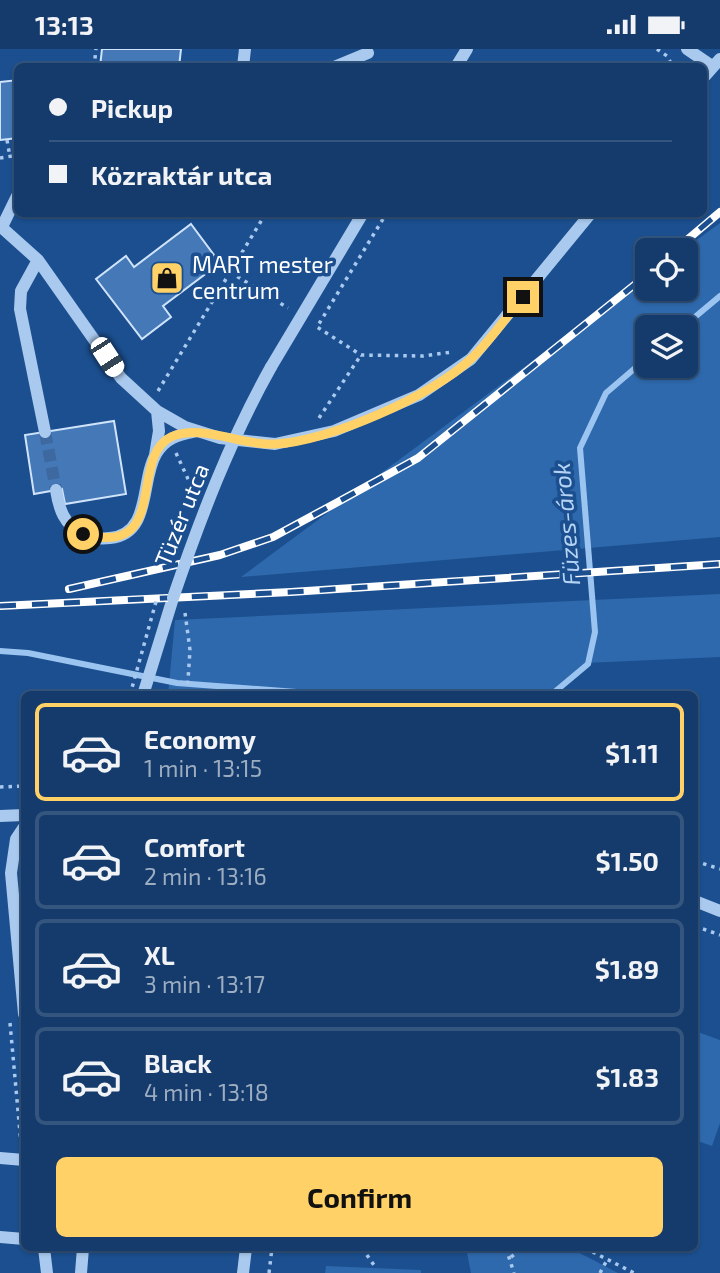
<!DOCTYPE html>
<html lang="en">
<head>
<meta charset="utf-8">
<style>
  :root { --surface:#143b6b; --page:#214673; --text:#f1f3f6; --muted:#9dadc1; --line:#33557e; --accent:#ffd166 }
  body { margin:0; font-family:"Exo 2",sans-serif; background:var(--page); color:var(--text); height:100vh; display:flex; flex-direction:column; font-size:26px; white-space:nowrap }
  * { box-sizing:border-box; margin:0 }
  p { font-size:23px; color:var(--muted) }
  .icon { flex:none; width:38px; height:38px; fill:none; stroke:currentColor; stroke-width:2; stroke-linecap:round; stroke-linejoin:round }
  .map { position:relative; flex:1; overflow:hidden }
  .panel { position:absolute; left:21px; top:642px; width:677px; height:560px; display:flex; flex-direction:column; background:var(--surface); border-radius:10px; box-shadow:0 2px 5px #0004,0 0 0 2px var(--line) }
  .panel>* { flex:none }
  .banner { position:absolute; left:14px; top:14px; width:693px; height:154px; border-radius:10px; box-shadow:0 2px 5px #0004,0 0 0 2px var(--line); display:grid; align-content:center; height:154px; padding:0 35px; background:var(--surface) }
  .tools { position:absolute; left:635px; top:189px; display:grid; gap:14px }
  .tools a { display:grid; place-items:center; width:63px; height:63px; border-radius:10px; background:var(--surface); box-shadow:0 2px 5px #0004,0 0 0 2px var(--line); font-size:35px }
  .end { position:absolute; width:32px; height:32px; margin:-16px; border:9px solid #ffd166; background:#111; box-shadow:0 0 0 4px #111 }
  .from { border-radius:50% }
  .car { position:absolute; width:21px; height:42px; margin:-21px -10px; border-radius:9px; box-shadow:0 0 5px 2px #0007; background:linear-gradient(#fff 24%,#345 0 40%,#fff 0 76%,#345 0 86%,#fff 0) }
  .banner b { display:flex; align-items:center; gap:24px; height:66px; font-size:26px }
  .banner b+b { border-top:2px solid var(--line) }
  .banner i { width:18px; height:18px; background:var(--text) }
  ul { padding:12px 0 0; list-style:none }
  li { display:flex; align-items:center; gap:21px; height:98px; margin:0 14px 10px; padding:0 21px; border:4px solid var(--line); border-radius:10px }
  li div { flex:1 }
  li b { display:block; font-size:26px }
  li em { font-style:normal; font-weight:700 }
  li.active { border-color:var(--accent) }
  li>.icon { width:63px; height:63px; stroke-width:1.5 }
  .primary-button { display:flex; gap:14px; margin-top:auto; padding:14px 35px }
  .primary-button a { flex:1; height:80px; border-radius:10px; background:var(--accent); color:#111; font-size:28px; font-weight:700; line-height:80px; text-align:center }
  .status { display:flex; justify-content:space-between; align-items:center; height:49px; padding:0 35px; background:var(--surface); direction:ltr }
  .status svg { height:19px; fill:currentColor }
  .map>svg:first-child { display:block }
  .green { fill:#2e69ad; fill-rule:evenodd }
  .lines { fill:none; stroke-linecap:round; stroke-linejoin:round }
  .stream { stroke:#9cc4f0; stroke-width:6 }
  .building { fill:#4478b7; stroke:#cfe3fa; stroke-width:2 }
  .minor-tunnel { stroke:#3d69a0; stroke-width:12; stroke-dasharray:12 6; stroke-linecap:butt }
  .path { stroke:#a9c9ee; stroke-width:3.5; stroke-dasharray:3.5 5; stroke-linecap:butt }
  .minor { stroke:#a9c9ee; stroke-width:12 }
  .rail-casing { stroke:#fff; stroke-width:8 }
  .rail { stroke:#1b4f8f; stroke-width:5; stroke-dasharray:16; stroke-linecap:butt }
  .path-bridge { stroke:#a9c9ee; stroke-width:3.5; stroke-dasharray:3.5 5; stroke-linecap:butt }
  .minor-bridge { stroke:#a9c9ee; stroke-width:12 }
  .route { stroke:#ffd166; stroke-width:9 }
  .labels { text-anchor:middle; stroke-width:7; stroke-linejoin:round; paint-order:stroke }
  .poi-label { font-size:23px; fill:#fff; stroke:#1b4f8f; text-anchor:start }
  .street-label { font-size:23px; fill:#fff; stroke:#1b4f8f }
  .water-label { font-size:24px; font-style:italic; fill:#b5d3f5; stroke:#1b4f8f }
</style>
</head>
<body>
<div class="status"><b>13:13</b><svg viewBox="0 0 49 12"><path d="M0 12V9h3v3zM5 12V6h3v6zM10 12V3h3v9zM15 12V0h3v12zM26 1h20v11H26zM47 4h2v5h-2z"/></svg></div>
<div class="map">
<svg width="720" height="1224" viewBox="0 0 720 1224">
  <rect width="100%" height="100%" fill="#1b4f8f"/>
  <path class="green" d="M720,174v314l-479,40 406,-301 1,13h38v-39h-3zM648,278h38v39h-38z
    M720,545v63l-135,6 -34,32h-383l7,-75z
    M695,982l25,9v83l-8,23 -17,-6z
    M466,1199h104l48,25h-147z
    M326,1217l95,4v3h-96z"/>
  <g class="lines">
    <path class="stream" d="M683,278l37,-31
      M0,602l28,2 149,30 159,12
      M551,646l37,-31 7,-32 -15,-184 26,-55 42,-36"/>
  </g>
  <path class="building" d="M102,0h79l-2,18h-79z
    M18,31v58l-18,2v-58z
    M191,175l29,39 -57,43 8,11 -29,22 -46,-60 30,-23 8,11z
    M114,372l12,73 -61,10 -3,-15 -28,5 -9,-59z"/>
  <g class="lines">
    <path class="minor-tunnel" d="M45,383l11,58"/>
    <path class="path" d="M657,0l10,7 6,11
      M94,18l2,-18
      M7,91l3,17
      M0,109l18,-3
      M383,170l-66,108 44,28 62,1 29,-4
      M230,223l58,36
      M158,342l108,-178
      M319,369l42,-63
      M176,404l19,41
      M185,564l5,37 -3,45
      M0,738l24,-1
      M695,812l25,8
      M695,877l25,9
      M10,974l11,121
      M23,1127l1,12
      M362,1199l14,20
      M506,1199l8,25
      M585,1199l49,25
      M511,1208l12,-9
      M269,1224l3,-25
      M600,1224l7,-13"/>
    <path class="minor" d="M687,0l25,17
      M243,18l2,-18
      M334,18l34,-14
      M456,18l11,-18
      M704,28l16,-18
      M0,177l38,34 83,118 36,33 28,16 35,11 55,6 59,-13 85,-36 52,-36 120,-146
      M2,178l16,-33
      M38,211l-17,31 -1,18 25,123
      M271,318l92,-154
      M155,406l4,-24 -2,-20
      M56,441c3,19 8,35 27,44 8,4 18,5 27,4 42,-4 30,-57 46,-84 10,-17 23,-19 41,-23
      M143,646l30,-97
      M0,767l24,-1
      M24,778l-8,12 -5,34 13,141
      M695,852l25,10
      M0,1109l24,2
      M0,1188l24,2
      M44,1199l3,25
      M81,1224l2,-25
      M243,1224l3,-25"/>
    <defs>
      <path id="rail" d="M675,201l45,-38
        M69,540l151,-34 53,-18 63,-34 82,-45 230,-184
        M0,557l291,-14 429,-28"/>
    </defs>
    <use href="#rail" class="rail-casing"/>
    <use href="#rail" class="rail"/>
    <path class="path-bridge" d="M130,646l27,-97"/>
    <path class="minor-bridge" d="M173,549c27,-79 57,-158 98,-231"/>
  </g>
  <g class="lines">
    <path class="route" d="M83,485c88,24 45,-76 88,-97 31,-14 70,9 104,7 53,-2 159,-49 197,-86 19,-18 34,-41 51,-61"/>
  </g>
  <defs>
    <symbol id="shop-square" viewBox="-11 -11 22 22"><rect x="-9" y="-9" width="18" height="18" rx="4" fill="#ffd166" stroke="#1b4f8f"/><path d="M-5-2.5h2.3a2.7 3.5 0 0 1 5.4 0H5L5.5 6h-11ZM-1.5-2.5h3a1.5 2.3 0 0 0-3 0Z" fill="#111"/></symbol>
  </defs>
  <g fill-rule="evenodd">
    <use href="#shop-square" x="148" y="210" width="38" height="38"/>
  </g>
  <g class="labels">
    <g class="poi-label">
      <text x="192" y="224">MART mester<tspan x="192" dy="26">centrum</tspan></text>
    </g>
    <g class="street-label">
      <text transform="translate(182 466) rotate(-68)" y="8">Tüzér utca</text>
    </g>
    <g class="water-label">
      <text transform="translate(567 475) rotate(-95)" y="8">Füzes-árok</text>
    </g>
  </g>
</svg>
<div class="tools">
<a><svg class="icon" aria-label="locate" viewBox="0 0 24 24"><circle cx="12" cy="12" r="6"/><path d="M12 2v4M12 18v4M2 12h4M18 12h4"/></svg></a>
<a><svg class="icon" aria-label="layers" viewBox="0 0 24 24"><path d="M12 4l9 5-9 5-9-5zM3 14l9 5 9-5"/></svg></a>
</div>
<i class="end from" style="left:83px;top:485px"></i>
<i class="end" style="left:523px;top:248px"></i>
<i class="car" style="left:107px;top:308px;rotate:147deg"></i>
<div class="banner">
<b><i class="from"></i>Pickup</b>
<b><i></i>Közraktár utca</b>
</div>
<section class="panel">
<ul>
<li class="active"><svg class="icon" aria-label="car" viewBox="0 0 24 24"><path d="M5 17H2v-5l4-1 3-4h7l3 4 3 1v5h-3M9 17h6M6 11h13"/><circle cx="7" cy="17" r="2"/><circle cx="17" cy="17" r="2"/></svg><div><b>Economy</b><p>1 min · 13:15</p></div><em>$1.11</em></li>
<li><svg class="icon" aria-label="car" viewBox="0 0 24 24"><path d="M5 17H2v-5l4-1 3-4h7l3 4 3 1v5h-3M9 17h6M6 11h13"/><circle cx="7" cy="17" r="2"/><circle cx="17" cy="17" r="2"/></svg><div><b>Comfort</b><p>2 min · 13:16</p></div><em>$1.50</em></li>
<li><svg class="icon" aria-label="car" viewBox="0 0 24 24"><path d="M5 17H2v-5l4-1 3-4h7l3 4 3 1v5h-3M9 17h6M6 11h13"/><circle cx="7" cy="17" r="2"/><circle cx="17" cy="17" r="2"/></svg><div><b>XL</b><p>3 min · 13:17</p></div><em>$1.89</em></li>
<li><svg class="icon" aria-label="car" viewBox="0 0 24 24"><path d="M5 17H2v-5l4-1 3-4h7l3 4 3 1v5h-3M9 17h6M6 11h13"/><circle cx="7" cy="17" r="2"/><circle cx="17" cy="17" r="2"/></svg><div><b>Black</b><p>4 min · 13:18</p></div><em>$1.83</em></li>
</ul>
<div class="primary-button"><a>Confirm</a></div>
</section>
</div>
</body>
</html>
